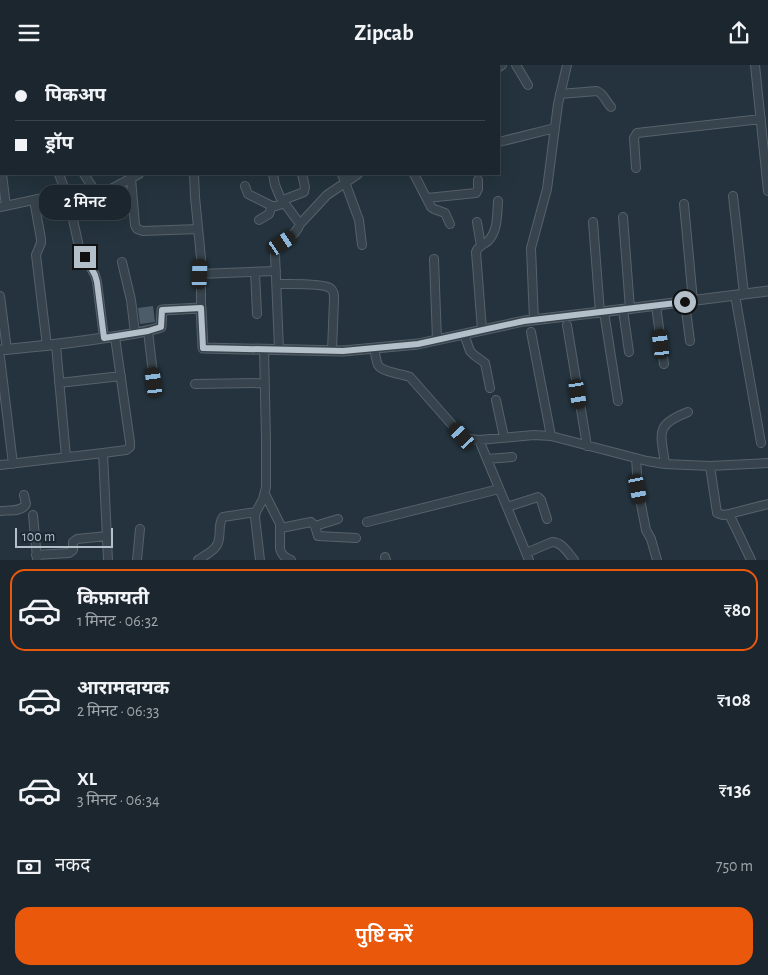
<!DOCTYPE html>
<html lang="hi">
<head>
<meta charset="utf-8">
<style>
  :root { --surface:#1b262e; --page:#242e36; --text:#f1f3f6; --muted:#a0a5aa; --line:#39434a; --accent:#ea580c }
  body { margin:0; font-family:"Alegreya Sans","Noto Sans Devanagari",sans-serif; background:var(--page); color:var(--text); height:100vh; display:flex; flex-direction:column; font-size:19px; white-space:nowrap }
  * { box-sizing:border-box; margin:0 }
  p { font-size:16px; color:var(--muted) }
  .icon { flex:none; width:28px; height:28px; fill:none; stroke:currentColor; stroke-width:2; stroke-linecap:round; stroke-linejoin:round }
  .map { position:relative; height:495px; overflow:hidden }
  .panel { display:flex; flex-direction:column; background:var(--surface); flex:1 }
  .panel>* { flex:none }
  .hud { position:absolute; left:0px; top:0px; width:500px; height:110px; box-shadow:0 5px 20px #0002,0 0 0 1px var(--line); display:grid; align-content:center; height:110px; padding:0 15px; background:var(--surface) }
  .scale { position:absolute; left:15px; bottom:12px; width:98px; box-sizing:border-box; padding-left:5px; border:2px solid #b3bfc9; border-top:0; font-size:14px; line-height:18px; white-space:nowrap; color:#b3bfc9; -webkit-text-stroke:4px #1d2932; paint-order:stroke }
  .end { position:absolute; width:22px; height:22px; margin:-11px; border:6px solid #b3bfc9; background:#111; box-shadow:0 0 0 2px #111 }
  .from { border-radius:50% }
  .bubble { position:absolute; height:35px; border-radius:15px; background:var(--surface); box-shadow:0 5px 20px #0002,0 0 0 1px var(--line); font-size:16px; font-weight:600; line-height:35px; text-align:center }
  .car { position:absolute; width:15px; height:30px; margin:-15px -8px; border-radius:6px; box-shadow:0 0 4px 1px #0007; background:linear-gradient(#222 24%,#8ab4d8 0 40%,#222 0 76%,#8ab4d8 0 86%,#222 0) }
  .hud b { display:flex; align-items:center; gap:18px; height:48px; font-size:19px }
  .hud b+b { border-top:1px solid var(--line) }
  .hud i { width:12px; height:12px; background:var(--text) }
  ul { padding:9px 0 0; list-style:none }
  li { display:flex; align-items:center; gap:15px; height:82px; margin:0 10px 8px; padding:0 5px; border:2px solid transparent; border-radius:15px }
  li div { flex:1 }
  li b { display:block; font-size:19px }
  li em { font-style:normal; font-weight:600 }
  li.current { border-color:var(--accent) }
  li>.icon { width:45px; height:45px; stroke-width:1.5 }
  .pay { display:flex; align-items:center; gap:12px; height:55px; padding:0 15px; font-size:19px }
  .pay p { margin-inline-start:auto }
  .button { display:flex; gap:10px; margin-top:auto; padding:10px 15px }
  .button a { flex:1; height:58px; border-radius:15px; background:var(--accent); color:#fff; font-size:20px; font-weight:600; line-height:58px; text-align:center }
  header { display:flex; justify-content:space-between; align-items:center; height:65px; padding:0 15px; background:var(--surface); font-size:22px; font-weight:600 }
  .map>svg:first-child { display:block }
  .building { fill:#4c5d69 }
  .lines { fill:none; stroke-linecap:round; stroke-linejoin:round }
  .minor-casing { stroke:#56626b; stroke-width:10 }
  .tertiary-casing { stroke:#56626b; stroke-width:11 }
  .minor { stroke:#38444d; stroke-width:8 }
  .tertiary { stroke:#38444d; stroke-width:9 }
  .route { stroke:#b3bfc9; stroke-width:6 }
</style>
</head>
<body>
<header><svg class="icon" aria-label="menu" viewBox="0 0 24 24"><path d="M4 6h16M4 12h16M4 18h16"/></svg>Zipcab<svg class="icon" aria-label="share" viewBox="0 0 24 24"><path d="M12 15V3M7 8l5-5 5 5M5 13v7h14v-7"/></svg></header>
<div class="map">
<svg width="768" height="495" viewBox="0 0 768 495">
  <rect width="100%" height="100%" fill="#24333d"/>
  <path class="building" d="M153,241l2,16 -15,2 -2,-16z"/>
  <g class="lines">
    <defs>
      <path id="minor" d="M11,0l1,1
        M82,0l1,1
        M127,0l1,1
        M203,0v1
        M516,0l12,20
        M755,0l13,126
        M97,1l2,-1
        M229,1v-1
        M384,1l4,-1
        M499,2l3,-2
        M560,29l37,-3c7,3 9,11 14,16
        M499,77l56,-14
        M0,96l1,10
        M636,103l-2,-30 3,-5 124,-14
        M2,109l4,32
        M59,109l7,19 4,13
        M84,109l14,22
        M194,109l1,23 6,61v50
        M273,109l2,11 5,12 20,27
        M342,109l17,46 3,25
        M414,109l17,33 3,2 11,4 5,11
        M131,113l4,47 2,4 6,2 55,-2
        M245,121l3,8 24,12h4l9,-3
        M733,131l11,98
        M427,133l49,-5 2,-4v-9
        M34,135l7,39v4l-5,12 11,91
        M283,135l21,-8 1,-5 -3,-13
        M684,139l9,97
        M0,142l66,-14
        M623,152l7,92
        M259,155l10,-6 3,-8
        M477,157l4,24
        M593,157l7,91
        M434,194l3,81
        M122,197l9,38 4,33
        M255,207l2,42
        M200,209l76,-3
        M277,219c10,0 46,-1 53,4 4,3 4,6 4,11l-2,52
        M735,230l26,148
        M0,231l7,54
        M685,237l5,39
        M656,241l8,58
        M623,245l6,42
        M604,247l14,89
        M534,255l-3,-72 16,-59 11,-85 9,-39
        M567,260l20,121
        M482,265l-6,-78c2,-6 7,-7 12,-11 10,-10 9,-26 10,-40
        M148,266l6,51
        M531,267l20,104
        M464,269l6,17 4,4 11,8 5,25
        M104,273l-7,-56 -2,-7 -16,-28 -9,-41 28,-10 41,-22
        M56,280l10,112
        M374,283c1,5 2,12 4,17 4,7 24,9 32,12l52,59 8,3 9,1 55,-5 17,1 96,25 18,3 45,2 58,-3
        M279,284l-4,-95c2,-14 20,-15 25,-30l27,-29 31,-21
        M0,292l13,107
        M59,318l62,-7
        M195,319l69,-1
        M496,335l8,37
        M479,375l50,120
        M636,393l2,31 8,41 5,9 6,21
        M487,394l25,-2
        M665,399c-4,-31 -11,-39 23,-52
        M0,400l103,-12
        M710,401l7,47 6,2 6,-1 22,46
        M265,429l15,30v25c2,7 5,8 11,11
        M507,442l31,-10 3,3 6,19
        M0,446c9,-1 22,1 26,-7l-2,-9
        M729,449l39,-10
        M33,450l4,43
        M367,457l132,-33
        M315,461l23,-7
        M281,463l30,-6 4,4 3,10 38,2
        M526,488l26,-11c10,0 16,11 22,18
        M36,490l33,-2 4,-3v-8l4,-3 30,-3
        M385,492l1,3
        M108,495l-5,-107 23,-3 4,-3v-5l-15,-105
        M137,495l3,-31
        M198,495c6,-4 16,-9 19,-15 5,-9 0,-20 6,-28l33,-5
        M260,495l-5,-43 1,-5 7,-13 3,-12v-47l-2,-91"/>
      <path id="tertiary" d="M0,285c32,-3 64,-6 96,-11 22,-3 44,-5 65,-12l1,-17 39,-2 2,40 140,3 75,-7 106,-23 102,-12 142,-18"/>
    </defs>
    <use href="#minor" class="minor-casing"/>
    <use href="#tertiary" class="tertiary-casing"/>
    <use href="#minor" class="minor"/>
    <use href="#tertiary" class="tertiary"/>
  </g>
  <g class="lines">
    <path class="route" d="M85,192l10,18 2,7 7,56 44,-7 13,-4 1,-17 39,-2 2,40 140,3 75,-7 106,-23 161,-19"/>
  </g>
</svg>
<div class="scale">100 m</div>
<i class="end from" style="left:685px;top:237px"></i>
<i class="end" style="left:85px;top:192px"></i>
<div class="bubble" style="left:39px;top:120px;width:92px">2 मिनट</div>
<i class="car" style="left:282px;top:178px;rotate:56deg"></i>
<i class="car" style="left:200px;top:209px;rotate:2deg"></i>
<i class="car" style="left:661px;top:279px;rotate:353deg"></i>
<i class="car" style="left:154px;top:317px;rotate:353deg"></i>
<i class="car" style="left:578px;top:329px;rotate:171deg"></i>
<i class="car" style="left:462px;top:371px;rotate:318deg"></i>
<i class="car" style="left:638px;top:424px;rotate:169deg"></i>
<div class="hud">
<b><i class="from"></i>पिकअप</b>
<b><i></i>ड्रॉप</b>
</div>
</div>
<section class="panel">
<ul>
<li class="current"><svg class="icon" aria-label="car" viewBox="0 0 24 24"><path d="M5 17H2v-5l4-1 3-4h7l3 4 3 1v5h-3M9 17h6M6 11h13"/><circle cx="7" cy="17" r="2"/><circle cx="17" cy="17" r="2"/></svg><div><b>किफ़ायती</b><p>1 मिनट · 06:32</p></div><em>₹80</em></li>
<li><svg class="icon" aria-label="car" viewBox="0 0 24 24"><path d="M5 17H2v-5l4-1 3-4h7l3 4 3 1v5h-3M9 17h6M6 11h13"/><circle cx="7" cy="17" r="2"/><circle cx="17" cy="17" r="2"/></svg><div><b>आरामदायक</b><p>2 मिनट · 06:33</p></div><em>₹108</em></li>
<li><svg class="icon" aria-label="car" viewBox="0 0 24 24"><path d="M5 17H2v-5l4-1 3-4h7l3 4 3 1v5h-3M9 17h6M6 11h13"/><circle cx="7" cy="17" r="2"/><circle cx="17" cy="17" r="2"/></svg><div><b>XL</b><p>3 मिनट · 06:34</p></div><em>₹136</em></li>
</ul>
<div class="pay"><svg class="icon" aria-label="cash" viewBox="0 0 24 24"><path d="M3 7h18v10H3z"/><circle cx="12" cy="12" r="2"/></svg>नकद<p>750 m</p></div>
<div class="button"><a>पुष्टि करें</a></div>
</section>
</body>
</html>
